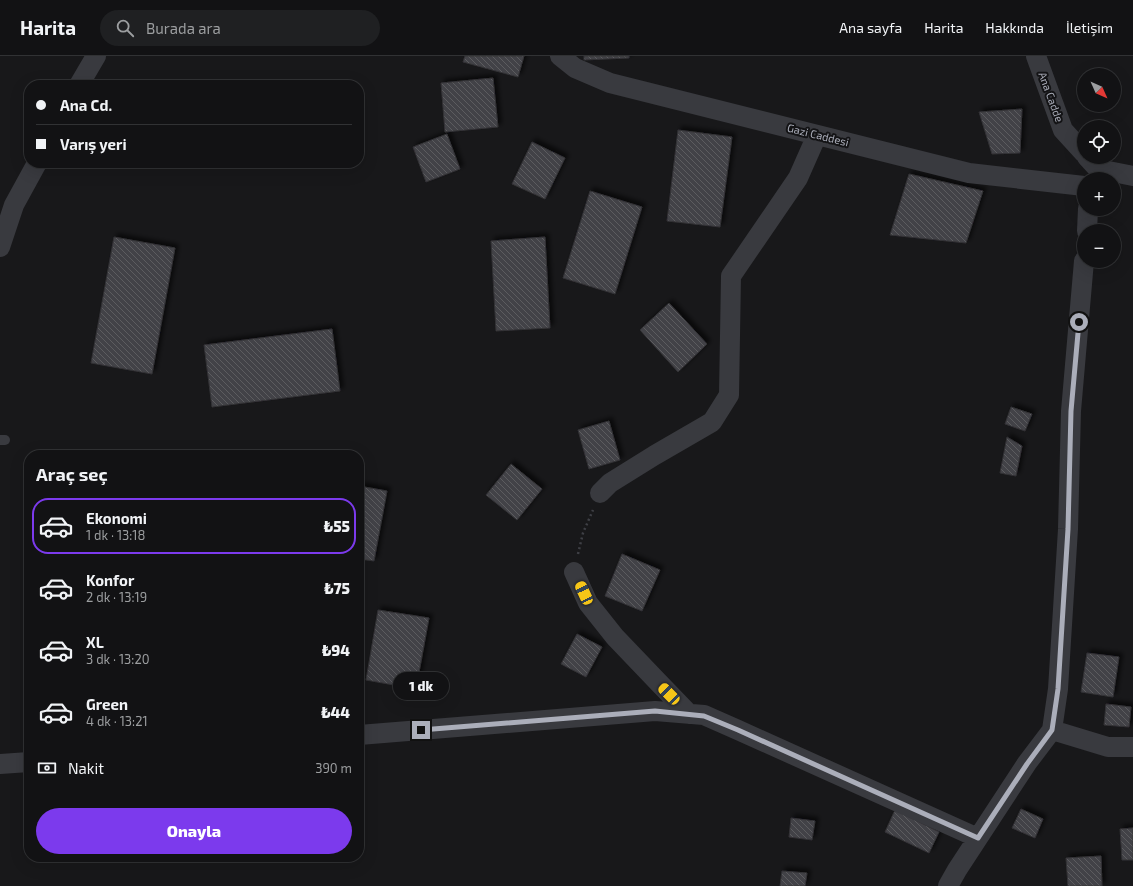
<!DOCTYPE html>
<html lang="tr">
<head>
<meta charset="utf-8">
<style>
  :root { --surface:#121214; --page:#1f2022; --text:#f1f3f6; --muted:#9c9ea0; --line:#313234; --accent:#7c3aed }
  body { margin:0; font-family:"Exo 2",sans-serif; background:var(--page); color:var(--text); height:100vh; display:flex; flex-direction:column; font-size:15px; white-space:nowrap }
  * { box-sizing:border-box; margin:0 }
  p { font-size:13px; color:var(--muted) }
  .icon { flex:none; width:22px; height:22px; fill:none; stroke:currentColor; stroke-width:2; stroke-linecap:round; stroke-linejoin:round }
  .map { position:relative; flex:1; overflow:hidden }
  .sheet { position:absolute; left:24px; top:394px; width:340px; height:412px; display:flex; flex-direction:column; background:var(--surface); border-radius:16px; box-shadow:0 4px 16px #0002,0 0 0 1px var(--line) }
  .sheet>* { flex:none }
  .hud { position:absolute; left:24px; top:24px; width:340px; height:88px; border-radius:16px; box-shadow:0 4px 16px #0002,0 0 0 1px var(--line); display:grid; align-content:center; height:88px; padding:0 12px; background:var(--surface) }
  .needle { width:26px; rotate:135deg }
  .controls { position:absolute; left:1077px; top:12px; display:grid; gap:8px }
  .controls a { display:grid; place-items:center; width:44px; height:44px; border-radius:50%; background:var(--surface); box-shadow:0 4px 16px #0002,0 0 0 1px var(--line); font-size:20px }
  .end { position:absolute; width:18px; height:18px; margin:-9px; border:5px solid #abaeba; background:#111; box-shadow:0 0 0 2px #111 }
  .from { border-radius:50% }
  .bubble { position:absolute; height:28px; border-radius:14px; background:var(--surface); box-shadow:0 4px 16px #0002,0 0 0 1px var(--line); font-size:13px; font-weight:800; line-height:28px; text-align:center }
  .car { position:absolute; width:12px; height:24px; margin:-12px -6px; border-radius:5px; box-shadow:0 0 3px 1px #0007; background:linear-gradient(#f5c518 24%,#345 0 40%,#f5c518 0 76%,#345 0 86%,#f5c518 0) }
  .hud b { display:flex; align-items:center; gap:14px; height:38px; font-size:15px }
  .hud b+b { border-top:1px solid var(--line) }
  .hud i { width:10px; height:10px; background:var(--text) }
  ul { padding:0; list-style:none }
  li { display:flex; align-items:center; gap:12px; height:56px; margin:0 8px 6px; padding:0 4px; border:2px solid transparent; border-radius:16px }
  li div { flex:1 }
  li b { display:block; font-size:15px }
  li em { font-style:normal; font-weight:800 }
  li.active { border-color:var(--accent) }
  li>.icon { width:36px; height:36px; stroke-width:1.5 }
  h2 { padding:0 12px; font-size:18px; line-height:48px }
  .pay { display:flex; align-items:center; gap:10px; height:44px; padding:0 12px; font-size:15px }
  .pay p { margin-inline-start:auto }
  .primary-button { display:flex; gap:8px; margin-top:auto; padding:8px 12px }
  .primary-button a { flex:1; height:46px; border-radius:24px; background:var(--accent); color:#fff; font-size:16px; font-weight:800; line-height:46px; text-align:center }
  header { display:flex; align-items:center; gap:24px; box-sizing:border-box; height:56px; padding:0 20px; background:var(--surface); border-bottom:1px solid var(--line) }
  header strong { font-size:19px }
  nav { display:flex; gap:22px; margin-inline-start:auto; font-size:14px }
  .search { width:280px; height:36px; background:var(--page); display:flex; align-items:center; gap:10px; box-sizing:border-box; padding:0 14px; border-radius:22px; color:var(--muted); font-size:15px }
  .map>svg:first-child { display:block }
  .building { fill:url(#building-back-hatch); stroke:#333236; filter:url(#shadow) }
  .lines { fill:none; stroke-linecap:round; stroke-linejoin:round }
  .path { stroke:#3f4046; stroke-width:2.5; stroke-dasharray:2 3; stroke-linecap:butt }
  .service { stroke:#393a3f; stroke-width:10 }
  .minor { stroke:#393a3f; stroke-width:20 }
  .route { stroke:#abaeba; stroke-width:5 }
  .labels { text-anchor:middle; stroke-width:4; stroke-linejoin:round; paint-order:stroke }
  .street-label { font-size:11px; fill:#abaeba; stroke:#131315 }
</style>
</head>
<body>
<header>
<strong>Harita</strong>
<div class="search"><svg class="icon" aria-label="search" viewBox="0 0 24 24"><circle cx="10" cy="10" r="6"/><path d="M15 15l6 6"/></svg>Burada ara</div>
<nav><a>Ana sayfa</a><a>Harita</a><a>Hakkında</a><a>İletişim</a></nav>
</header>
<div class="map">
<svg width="1133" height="830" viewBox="0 0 1133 830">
  <defs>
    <pattern id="building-back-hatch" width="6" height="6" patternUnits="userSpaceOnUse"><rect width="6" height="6" fill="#434347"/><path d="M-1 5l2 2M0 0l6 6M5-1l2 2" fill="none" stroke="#5b5c5f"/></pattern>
    <filter id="shadow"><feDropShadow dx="3.5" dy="-3.5" stdDeviation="2" flood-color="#0009"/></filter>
  </defs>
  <rect width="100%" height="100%" fill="#18181a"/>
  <path class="building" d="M465,0h59l-6,21 -55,-15z
    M584,0h45v2l-45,2z
    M493,22l5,49 -53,5 -4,-49z
    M1022,53l-2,44 -28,1 -13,-42z
    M678,74l54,7 -12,90 -53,-6z
    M447,78l13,35 -34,13 -13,-35z
    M532,86l33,16 -20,41 -33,-15z
    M909,118l74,17 -17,52 -76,-8z
    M590,135l52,16 -27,87 -52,-16z
    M114,181l61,11 -23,126 -61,-11z
    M545,181l5,91 -54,3 -5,-90z
    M669,247l38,41 -29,28 -38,-42z
    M332,273l8,62 -128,16 -8,-62z
    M1011,351l21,7 -7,17 -20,-7z
    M609,365l11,39 -31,9 -11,-39z
    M1007,381l15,9 -6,30 -16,-3z
    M511,408l31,25 -25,31 -31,-25z
    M359,430l28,5 -13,70 -15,-2z
    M622,498l38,16 -18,41 -37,-15z
    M378,554l51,8 -13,71 -50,-9z
    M577,578l25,13 -16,30 -25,-13z
    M1087,597l32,4 -6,40 -32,-5z
    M1106,648l25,3 -2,20 -25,-2z
    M1021,753l22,10 -8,19 -23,-10z
    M895,754l44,22 -10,21 -44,-21z
    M791,762l24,3 -3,19 -23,-3z
    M1133,772v32h-11l-2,-31z
    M1101,800l1,30h-34l-2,-28z
    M782,815l25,2 -2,13h-25z"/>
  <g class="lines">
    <path class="path" d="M578,498l5,-21 10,-23"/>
    <path class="service" d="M0,384h5"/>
    <path class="minor" d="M560,0l15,12 35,15 359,90 115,13
      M1036,0l27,74 21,23
      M79,29l17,-29
      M1087,101l11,12 35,7
      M1087,175l1,-22
      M0,191l14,-42 23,-42
      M600,437l10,-10 45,-28 57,-33 17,-27 2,-119 67,-98 19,-43
      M574,516l14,31 27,34 44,46 30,31
      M1052,674l56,17h25
      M359,679l296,-24 49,4 34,15 240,108
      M0,708l29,-2
      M948,830l9,-16 70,-107 25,-33 6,-41 10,-160 3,-118 13,-150"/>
  </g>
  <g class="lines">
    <path class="route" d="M421,674l234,-19 49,5 34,14 240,108 49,-74 25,-34 6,-41 10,-160 3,-118 8,-89"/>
  </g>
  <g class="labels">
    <g class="street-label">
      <text transform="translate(1051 41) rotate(70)" y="4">Ana Cadde</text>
      <text transform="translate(818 79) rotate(14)" y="4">Gazi Caddesi</text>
    </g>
  </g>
</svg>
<div class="controls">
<a><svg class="needle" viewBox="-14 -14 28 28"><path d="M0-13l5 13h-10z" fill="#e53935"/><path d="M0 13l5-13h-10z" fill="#9c9ea0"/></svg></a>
<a><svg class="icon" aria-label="locate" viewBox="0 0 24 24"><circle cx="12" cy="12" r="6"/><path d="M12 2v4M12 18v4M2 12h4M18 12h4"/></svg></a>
<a>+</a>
<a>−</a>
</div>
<i class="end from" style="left:1079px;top:266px"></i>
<i class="end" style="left:421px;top:674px"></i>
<div class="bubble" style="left:393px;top:616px;width:56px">1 dk</div>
<i class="car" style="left:584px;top:537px;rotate:335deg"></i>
<i class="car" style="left:669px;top:638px;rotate:315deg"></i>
<div class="hud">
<b><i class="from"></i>Ana Cd.</b>
<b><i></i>Varış yeri</b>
</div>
<section class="sheet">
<h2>Araç seç</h2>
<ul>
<li class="active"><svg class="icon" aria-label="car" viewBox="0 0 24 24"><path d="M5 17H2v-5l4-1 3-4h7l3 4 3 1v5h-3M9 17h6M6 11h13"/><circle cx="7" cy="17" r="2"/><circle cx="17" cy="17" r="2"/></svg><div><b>Ekonomi</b><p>1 dk · 13:18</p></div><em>₺55</em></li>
<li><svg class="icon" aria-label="car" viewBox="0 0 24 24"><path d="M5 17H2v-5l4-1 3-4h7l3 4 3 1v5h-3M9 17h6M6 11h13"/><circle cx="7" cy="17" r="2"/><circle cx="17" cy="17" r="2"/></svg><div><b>Konfor</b><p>2 dk · 13:19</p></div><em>₺75</em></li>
<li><svg class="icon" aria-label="car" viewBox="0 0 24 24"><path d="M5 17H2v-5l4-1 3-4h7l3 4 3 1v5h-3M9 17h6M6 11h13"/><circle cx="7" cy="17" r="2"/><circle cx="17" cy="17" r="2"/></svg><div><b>XL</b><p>3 dk · 13:20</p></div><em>₺94</em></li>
<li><svg class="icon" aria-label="car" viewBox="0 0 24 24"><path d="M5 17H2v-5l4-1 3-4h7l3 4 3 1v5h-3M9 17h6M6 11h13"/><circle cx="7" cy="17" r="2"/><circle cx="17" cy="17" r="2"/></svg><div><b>Green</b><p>4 dk · 13:21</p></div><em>₺44</em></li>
</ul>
<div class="pay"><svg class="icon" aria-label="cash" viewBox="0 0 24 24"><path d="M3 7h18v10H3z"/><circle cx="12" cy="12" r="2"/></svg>Nakit<p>390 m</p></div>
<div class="primary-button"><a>Onayla</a></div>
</section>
</div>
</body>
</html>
